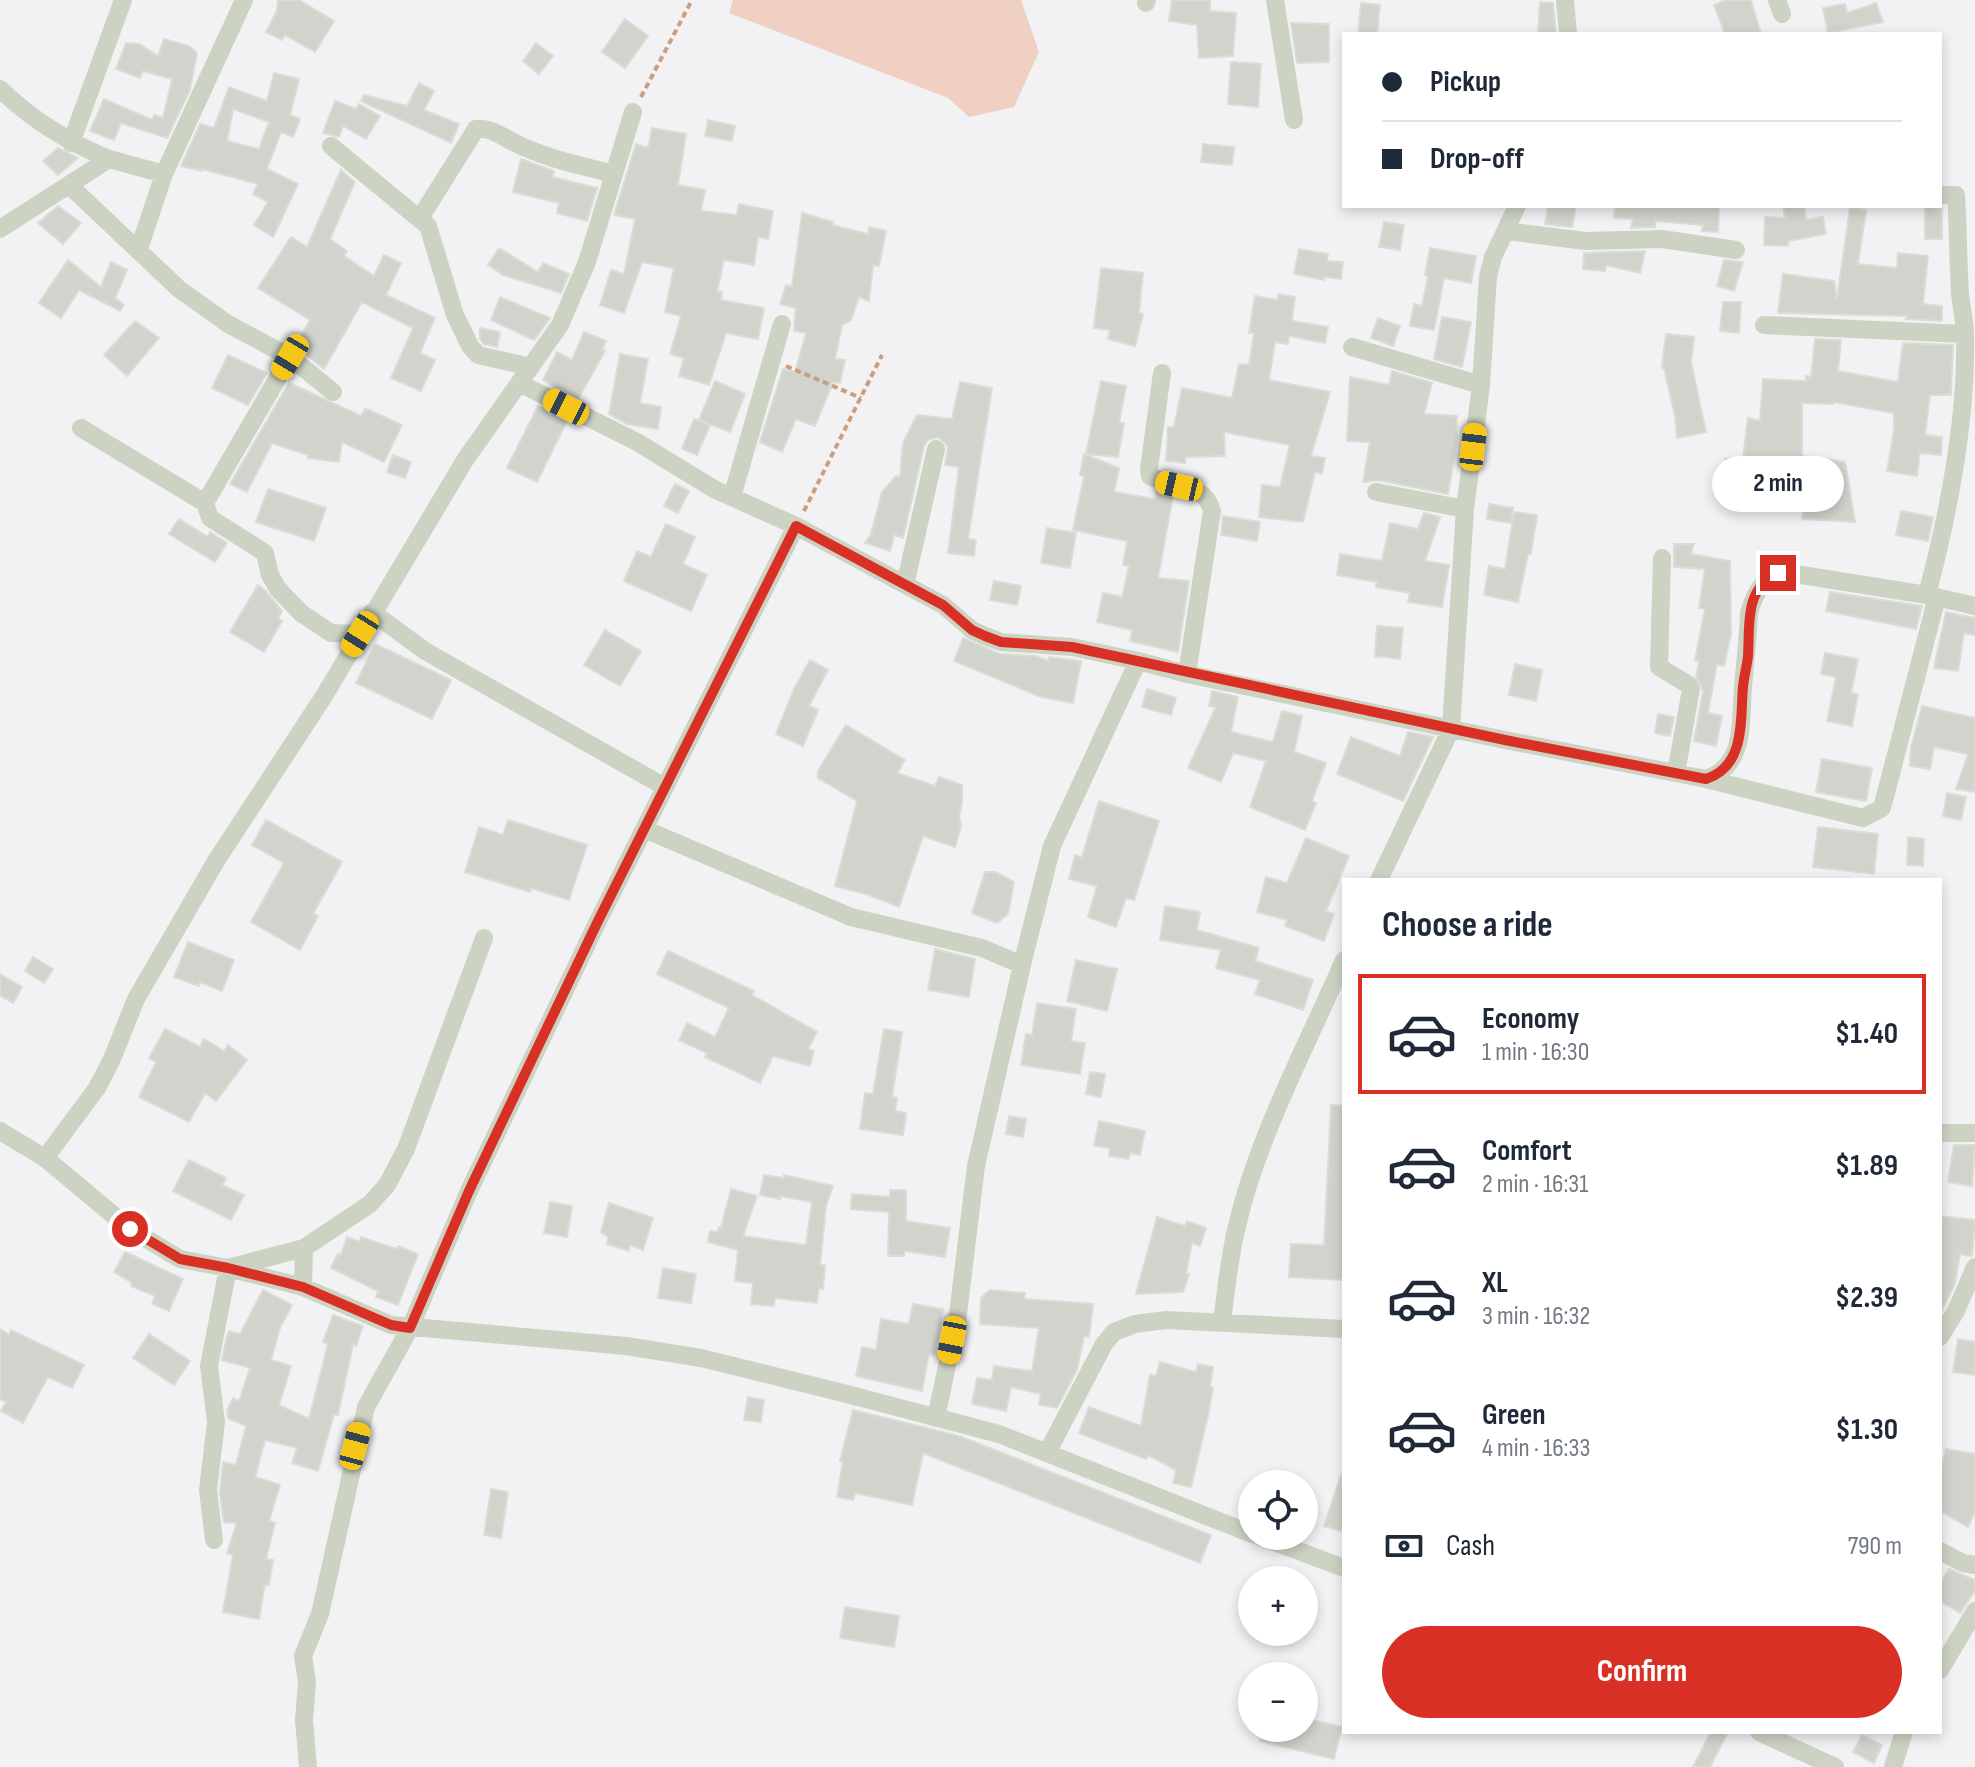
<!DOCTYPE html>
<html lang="en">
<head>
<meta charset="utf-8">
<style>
  :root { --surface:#fff; --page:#f6f6f7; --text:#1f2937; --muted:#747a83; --line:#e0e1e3; --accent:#d93025 }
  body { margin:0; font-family:"Sofia Sans Condensed",sans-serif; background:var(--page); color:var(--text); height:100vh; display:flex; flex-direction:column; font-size:30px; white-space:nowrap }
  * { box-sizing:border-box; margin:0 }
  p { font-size:26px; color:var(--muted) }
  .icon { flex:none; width:44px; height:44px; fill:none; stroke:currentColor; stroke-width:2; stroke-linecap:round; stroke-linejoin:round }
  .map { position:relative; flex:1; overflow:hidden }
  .details { position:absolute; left:1342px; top:878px; width:600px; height:856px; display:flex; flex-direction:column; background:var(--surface); border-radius:0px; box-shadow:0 4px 12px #0003 }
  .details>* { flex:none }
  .guide { position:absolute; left:1342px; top:32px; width:600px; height:176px; border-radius:0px; box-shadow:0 4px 12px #0003; display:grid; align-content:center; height:176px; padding:0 40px; background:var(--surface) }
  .tools { position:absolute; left:1238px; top:1470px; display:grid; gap:16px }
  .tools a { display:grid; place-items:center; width:80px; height:80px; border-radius:50%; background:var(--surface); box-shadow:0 4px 12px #0003; font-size:40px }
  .end { position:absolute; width:36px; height:36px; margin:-18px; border:10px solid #d93025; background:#fff; box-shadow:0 0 0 4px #fff }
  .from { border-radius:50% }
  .bubble { position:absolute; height:56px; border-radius:28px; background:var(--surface); box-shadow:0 4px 12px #0003; font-size:26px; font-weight:700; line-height:56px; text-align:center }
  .car { position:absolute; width:24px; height:48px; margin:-24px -12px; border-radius:10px; box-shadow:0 0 6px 2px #0007; background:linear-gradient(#f5c518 24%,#345 0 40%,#f5c518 0 76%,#345 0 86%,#f5c518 0) }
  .guide b { display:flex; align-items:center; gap:28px; height:76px; font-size:30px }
  .guide b+b { border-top:2px solid var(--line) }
  .guide i { width:20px; height:20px; background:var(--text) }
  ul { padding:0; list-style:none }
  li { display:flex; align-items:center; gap:24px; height:120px; margin:0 16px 12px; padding:0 24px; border:4px solid transparent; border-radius:0px }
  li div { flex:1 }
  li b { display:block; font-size:30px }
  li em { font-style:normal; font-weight:700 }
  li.selected { border-color:var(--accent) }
  li>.icon { width:72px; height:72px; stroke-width:1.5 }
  h2 { padding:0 40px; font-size:36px; line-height:96px }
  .pay { display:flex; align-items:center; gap:20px; height:88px; padding:0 40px; font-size:30px }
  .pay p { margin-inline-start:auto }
  .primary-button { display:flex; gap:16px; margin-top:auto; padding:16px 40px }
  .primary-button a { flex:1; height:92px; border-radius:48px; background:var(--accent); color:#fff; font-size:32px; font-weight:700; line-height:92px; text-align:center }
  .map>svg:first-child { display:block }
  .green { fill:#efd0c3 }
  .building { fill:#d0d4cc; stroke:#d9ddd6; stroke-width:2; fill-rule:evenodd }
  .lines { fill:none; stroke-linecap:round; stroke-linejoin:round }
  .path { stroke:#cd9e7c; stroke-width:4; stroke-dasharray:6 4; stroke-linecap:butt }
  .minor { stroke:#cdd3c3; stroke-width:18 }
  .route { stroke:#d93025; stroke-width:10 }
</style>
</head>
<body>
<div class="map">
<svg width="1975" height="1767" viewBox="0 0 1975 1767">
  <rect width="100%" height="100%" fill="#f2f2f4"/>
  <path class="green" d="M733,0h288l18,52 -25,55 -45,10 -21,-19 -219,-85z"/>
  <path class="building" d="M278,0h21l35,21 -19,31 -30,-17 -3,5 -16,-8 11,-21z
    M1172,0h38v11l26,2 -3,43 -34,2 -2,-33 -28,-4z
    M1726,0h25l10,34h-36l-11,-29z
    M1540,2l13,1 3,31 -18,-1z
    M1361,3l19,2 -3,29h-19z
    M1876,3l7,19 -55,11 -5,-25 22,-4 2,9z
    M625,19l23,17 -23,32 -23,-16z
    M1291,23l38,1v38l-32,1z
    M164,39l25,7 8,7 -7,37 -23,48 -46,-15 -7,17 -24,-9 14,-32 48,21 2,-5 9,3 9,-39 -29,-8 -3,7 -24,-9 10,-26 13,1 19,12z
    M536,43l17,13 -14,18 -16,-13z
    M1231,62l30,2 -3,43 -30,-3z
    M274,73l25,6 -9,36 10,4 -7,18 -12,-5 -14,37 31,15 -25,53 -19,-12 14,-23 -15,-8 5,-10 -56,-15v2l-21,-5 19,-42 14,4 15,-41 38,14zM233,109l36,13 -10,27 -32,-8z
    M419,83l15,8 -10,19 35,14 -8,19 -90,-42 3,-6 43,11z
    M335,101l21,8 3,-5 21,12 -14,23 -23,-13 -4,11 -16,-4z
    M708,120l27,6 -3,15 -27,-5z
    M652,128l34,6 -8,51 27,5 -4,21 36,4 2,-11 34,7 -5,28 -10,-2 -4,28 -30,-5 -7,32h5l-1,8 43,8 -6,31 -32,-6 -17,52 -30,-9 5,-18 -14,-4 11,-38 -16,-4 9,-44 -32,-6 -18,51 -24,-8 11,-35 13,4 11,-55 -21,-4 22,-71 12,4z
    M1203,144l31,3 -2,18 -31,-3z
    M58,148l20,10 -20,17 -15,-14z
    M521,159l33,12 -2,6 45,11 -10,33 -30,-8 2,-10 -46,-11z
    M341,170l14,12 -25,57 17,12 -3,5 30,20 10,-21 17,8 -15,32 49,23 -15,35 15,7 -14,31 -30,-13 22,-50 -51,-26 -38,67 -29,-23 15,-26 -52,-32 33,-51 16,10z
    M58,206l23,17 -18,21 -25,-21z
    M1548,206h28l-4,21 -27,-3z
    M1615,206h104l-1,26 -16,-1 1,-6 -47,-4 -1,6 -24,1 2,-9 -19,-1z
    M1783,206h21l2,14 17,-3 3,17 -38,7v5l-24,-1 1,-28 20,1z
    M1925,206l17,1v32h-17z
    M1850,208l16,2 -8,54 39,4 1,-15 30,3 -5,48 19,2v15l-36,-2 1,-3 -129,-3 5,-39 51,7 3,18z
    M802,213l31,9 -1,3 36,9 1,-7 17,4 -7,35 -6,-1 -4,36 -10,-4 -8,23 -9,5 -7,34 10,1 -5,23 -7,-1 -18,44 -19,-7 -14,33 -22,-10 23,-73 12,3 11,-39 -12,-2 2,-23 -16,-4 6,-19 6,2z
    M1384,222l20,3 -4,25 -21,-3z
    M499,248l39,24 5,-9 26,11 -8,19 -58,-18 -15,-10z
    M1430,248l46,8 -5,27 -27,-5 -10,52 -24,-4 4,-22 8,2 6,-30 -3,-1z
    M1299,249l29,5 -1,7 16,1 -2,17 -17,-2v3l-30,-6z
    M1645,251l-5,22 -34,-8 -1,6 -22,-2 1,-16z
    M68,260l33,27 10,-25 16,8 -12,28 9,7 -4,6 -41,-21 -18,28 -22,-15z
    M1724,260l19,2 -9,29 -17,-5z
    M1101,268l42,5 -4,40 4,1 -8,32 -27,-7 2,-9 -16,-2z
    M1278,294l17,3 -3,24 36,6 -3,16 -36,-7 -1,8 -13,-2 -6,38 61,12 -19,64 14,2 -3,16 -7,-2 -12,50 -44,-5 3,-32 18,2 10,-42 -66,-13 1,24 -39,1 -1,6 -19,-2 2,-34h6l8,-39 50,10 7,-34 10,1 5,-32h-5l6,-37 23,4z
    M500,297l50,21 -16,22 -43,-20z
    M1723,302h18l-2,31 -19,-2z
    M1442,317l29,5 -9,45 -28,-8z
    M1378,318l22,8 -7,20 -22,-8z
    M135,321l24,17 -32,38 -23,-21z
    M480,328l20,4 -3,15 -13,-3 -4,-5z
    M584,332l22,9 -4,9 3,1 -27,48 -35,-19 14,-28 15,8z
    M1666,334l28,3 -3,25 15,70 -29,6 -2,-22 -11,-48h-2z
    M1815,339l26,1 -3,31 60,11 5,-39 50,2 -2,50h-21l-5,40 17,2 -1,18 -21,-2 -3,23 -30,-5 7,-40v-18l-61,-11v2l-31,-1v53l43,6 10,60 -53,-3 4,-37 -9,-1 1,-2 -43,-1v5l-28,1 -2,-25 18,-1 5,-40 12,3 3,-42 43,2v-5l5,1z
    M620,354l28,5 -8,44 21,4 -3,22 -31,-5 -18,-10z
    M228,355l39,18 -19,32 -36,-17z
    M1392,371l40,12 -8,31 33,2v24l-9,54 -70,-14 -15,2 7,-40 -23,-1 3,-64 39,8z
    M715,381l30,13 -15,38 -31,-12z
    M1101,381l25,5 -7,36 5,1 -6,34 -32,-3z
    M960,382l32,6 -24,151 8,1 -2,16 -26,-3 11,-86 -14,-2 3,-19 -10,-9 -10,3 -4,6 -21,92 -9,-3 -4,16 -25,-8 6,-9 11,-42 14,-16 4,1 3,-34 14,-28 35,4z
    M289,383l72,33 4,-7 4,1 33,15 -18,37 -42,-20 -3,20 -31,-4v-3l-36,-12 -25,49 -17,-8z
    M538,406l29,15 -30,61 -30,-14z
    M694,419l16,6 -13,30 -15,-6z
    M1084,454l35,14 -5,24 41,7 1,-7 17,4 -15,82 31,3 -11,71 -48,-11 2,-11 -35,-8 6,-29 19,4 7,-31 -6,-1 4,-24 -54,-11 11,-54 -4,-1z
    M393,455l18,7 -6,16 -18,-6z
    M675,484l14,7 -11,22 -14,-7z
    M268,489l58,19 -12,33 -58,-19z
    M1489,504l24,4 -2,15 -24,-4z
    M1901,511l32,6 -5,24 -32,-6z
    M1514,512l23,3 -6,39h-3l-10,48 -34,-7 5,-29 16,3z
    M1424,513l16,4 -15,44 24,4 -7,42 -34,-5 2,-9 -34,-6 1,-5 -40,-7 3,-21 42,7 8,-38 28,6z
    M1223,516l37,6 -3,19 -36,-6z
    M179,519l29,18 2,-5 17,11 -12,19 -46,-28z
    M666,524l29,13 -12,27 24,11 -16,36 -67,-30 13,-30 14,6z
    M1047,528l29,5 -6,35 -29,-5z
    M1674,544h20l-3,10 39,7 1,73 -7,32 -7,-2 -9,49 14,3 -6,30 -22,-5 9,-50 -7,-15 3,-15 -4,-1 10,-51 -6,-1 6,-39 -31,-2z
    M994,581l27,5 -4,19 -27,-5z
    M258,585l6,4 18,22 -4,7 4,3 -18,31 -34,-20z
    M1830,592l92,14 -6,23 -90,-18z
    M1946,612l29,6v17l-11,-2 -6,38 -24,-3z
    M1377,626l26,2 -3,31 -25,-3z
    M605,630l36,21 -21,35 -36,-21z
    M963,638l37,16 36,2 12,5 1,-4 32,4 -8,42 -32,-6 -87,-36z
    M375,644l76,36 -19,39 -76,-36z
    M1825,653l33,6 -7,34 7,1 -6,32 -25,-5 9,-44 -15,-3z
    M810,660l18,10 -19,36 9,4 -15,36 -27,-12 18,-45z
    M1515,664l27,6 -6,31 -27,-6z
    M1147,689l29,9 -5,17 -29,-8z
    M1212,691l26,6 -7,35 42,10 9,-31 20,5 -8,36 32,11 -14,38 4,2 -11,27 -55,-23 16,-46 -33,-8 -12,29 -33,-14 28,-61 -7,-1z
    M1922,706l53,12v74l-19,-3 12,-35 -34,-7 -4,22 -20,-3 1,-18z
    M1658,714l16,3 -4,19 -15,-3z
    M846,725l59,35 -8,13 38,13 4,-9 23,8v18l-3,14 2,10 -6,20 -32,-11 -24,71 -30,-12 -34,-9 22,-85 -39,-23v-7z
    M1408,732l25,5 -30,64 -66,-27 14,-37 49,19z
    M1822,759l50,9 -6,33 -50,-9z
    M1947,793l19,4 -5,23 -18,-4z
    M1099,801l60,20 -25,79 -8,-2 -10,29 -28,-10 9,-31 -28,-7 6,-24 7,2z
    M266,820l76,42 -29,52 5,2 -18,34 -49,-28 33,-59 -32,-18z
    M508,820l79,25 -18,55 -38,-12 -1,4 -65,-20 14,-45 24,8z
    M1818,827l60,7 -4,40 -61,-7z
    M1908,837l16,2 -1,27 -16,-1z
    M1306,838l43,18 -23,55 8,3 -10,27 -39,-15 2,-6 -30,-8 9,-35 21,6z
    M985,872h11l18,10 -6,32 -11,9 -25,-10z
    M1165,906l35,6 -3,18 62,18 -4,13 58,19 -10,30 -48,-16 5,-14 -44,-12 5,-18 -61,-10z
    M188,942l46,18 -12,31 -22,-9 -1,4 -25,-9z
    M935,949l40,10 -6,38 -41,-7z
    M668,951l86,40 -2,4 65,37 -9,17 6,2 -4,15 -37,-10 -13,27 -55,-26 2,-4 -28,-13 8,-17 28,14 14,-29 -72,-34z
    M33,957l20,12 -9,14 -19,-12z
    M1076,960l41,9 -10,42 -40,-10z
    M0,974l22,13 -9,16 -13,-8z
    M1037,1003l39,6 -5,32 14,2 -5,31 -59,-9 5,-31 6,1z
    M165,1029l35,18 4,-8 20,12 4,-6 19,15 -31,41 -11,-8 -16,29 -50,-25 17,-35 -7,-4z
    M884,1029l18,3 -10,65 5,1 -2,13 11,2 -3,22 -43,-6 5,-36 8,1z
    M1090,1072l15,2 -4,23 -15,-3z
    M1331,1105l13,1v174l-55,-3 2,-33 33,1z
    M1009,1116l17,3 -3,18 -17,-3z
    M1099,1121l46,10 -5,24 -9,-2 -3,6 -19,-3 1,-8 -16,-2z
    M1954,1145h21l-3,41 -24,-4z
    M189,1160l37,18 -4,7 22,10 -13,25 -58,-29z
    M764,1175l20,3v-3l49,11 -7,20 -6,59h5l-2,24 -4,-1 -2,15 -42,-5 -1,8 -23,-2 2,-21 -18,-2 3,-31 -30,-8 2,-11 8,1 1,-5 2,1 10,-39 26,7 -14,40 63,9 6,-43 -32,-6v3l-20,-4z
    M890,1190h16v31l44,7 -5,29 -40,-6 -1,5h-16l1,-44 -38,-3 1,-15 38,3z
    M550,1202l22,4 -5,31 -23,-4z
    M609,1203l44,15 -10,32 -13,-5 -1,6 -22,-7 1,-7 -7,-5z
    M1940,1216l35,4 -3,36 -12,-2 -5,30 -15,30z
    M1157,1217l28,9 2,-5 19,7 -6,18 -8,-3 -6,30 3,1 -6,18 -47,2z
    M347,1237l13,5 1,-5 35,12 2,-3 20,8 -20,51 -22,-8 2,-6 -47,-23 7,-14 3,1z
    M125,1252l58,27 -14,32 -17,-7 3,-8 -24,-10 1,-3 -18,-11z
    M663,1268l33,6 -5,29 -33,-5z
    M263,1290l29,15 -12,23 -9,32 20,6 -12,39 30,14 19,-75 -5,-2 10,-27 30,11 -7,20 -3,-2 -15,71 -4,-1 -16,57 -26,-8 5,-15 -32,-8 -10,37 25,8 -11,36 6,2 -9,36 7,1 -4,25 -4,-1 -6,35 -36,-7 10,-57 -6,-2 10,-30 -13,-1 -4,-29 3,-31 13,3 10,-39 -18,-8 -1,-7 6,-13 6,3 11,-33 -28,-8 4,-20 3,-9 11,3z
    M990,1290l35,3 -1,6 69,5 -4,33 -5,-1 -7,34 -20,38 -18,-3 2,-11 -30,-7 -5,24 -34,-7 5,-26 15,2 2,-14 38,5 7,-43 -59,-4 1,-26z
    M913,1304l30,5 -9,46 -5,-1 -7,37 -66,-15 6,-29 14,3 5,-31 28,5z
    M0,1329l9,6 2,-5 73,35 -12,23 -24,-11 -25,46 -22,-12 5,-9 -6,-3z
    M149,1334l41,27 -16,24 -41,-27z
    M1958,1339l17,3v33l-22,-3z
    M1160,1362l36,10 2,-8 15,3 -3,20 3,1 -5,28 -17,71 -18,-4 3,-13 -28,-15 -2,4 -67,-26 10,-26 52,19 9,-51 6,1z
    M748,1397l16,3 -3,22 -17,-2z
    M853,1410l106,26 252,99 -11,28 -277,-110 -11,52 -57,-12 -2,7 -16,-3 6,-36h-3z
    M1946,1449l29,5v58l-7,15 -28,-16v-38z
    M1341,1475h3v57l-20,-6z
    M491,1489l17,3 -7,46 -17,-3z
    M1949,1569l26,11v11l-15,22 -20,-12v-17z
    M845,1607l54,9 -5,31 -54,-9z
    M1304,1718l38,9 -8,32 -74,-18 3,-13h41z
    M1711,1732h17l-18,35h-17z
    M1862,1735l20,10 -8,18 -21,-11z"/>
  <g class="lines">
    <path class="path" d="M641,97l51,-97
      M786,366l75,32
      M804,511l78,-156"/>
    <path class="minor" d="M1275,0l19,120
      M1565,0l3,34
      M1777,0l5,14
      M1146,3l1,-3
      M0,89c32,31 67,53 109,70l-109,70
      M71,143l52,-143
      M331,146l97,80 27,89 15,31 8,9 53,12
      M109,159l55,15
      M70,186l109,103 49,35 62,33 -85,146 5,15 55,35 5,22 8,14 23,24 30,20 29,1
      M420,218l56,-89c13,-2 24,6 35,12 32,17 68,24 103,33
      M1506,231l79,10 77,-2 74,11
      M139,249l25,-75 80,-174
      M1764,325l201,9
      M1352,347l129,38
      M290,357l43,35
      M1162,373l-13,96 1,7c23,13 54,5 62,35l-25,163
      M519,383l118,59 77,47 82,37 147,79 29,25 13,6 16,6 71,5 66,14
      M81,428l124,75
      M1376,492l89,17
      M732,497l50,-173
      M1662,558l-3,109 30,18 2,4 -15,84
      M905,585l31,-136
      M1927,595c21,-80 40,-177 38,-260 0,-14 -4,-28 -5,-42 -2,-33 -2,-66 -4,-98h-16
      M372,612l53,39 240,136
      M1706,779c40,-13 34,-58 37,-91 2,-26 5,-50 6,-75 6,-22 16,-39 40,-40l138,22 48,11
      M644,829l207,88 131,31 40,17
      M1379,880l72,-151 14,-220 16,-124 7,-108 5,-20 24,-51
      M0,1131l45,27 85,71 50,30 48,9 75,19 88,38 235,21 75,12 142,35 156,41 253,100
      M1940,1133h35
      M45,1158l52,-70 15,-29 24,-60 80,-138 108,-165 141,-236 95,-135 27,-63 46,-150
      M303,1287l1,-39
      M1222,1323c4,-33 7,-65 15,-97 20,-88 71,-183 107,-266
      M1940,1337l16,-26 19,-44
      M936,1418l22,-104 18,-148 46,-201 30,-119 86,-185 49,13 318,66 201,39 157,39 19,-10 55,-211
      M1048,1451l56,-107 10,-12 21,-8 31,-4 178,9
      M1258,1536l86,32
      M214,1540l-6,-50 8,-68 -7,-56 19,-98 76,-20 66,-44 17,-19 19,-36 78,-211
      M1940,1551l23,12 12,2
      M1940,1670l35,-59
      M1759,1732l76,35
      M308,1767l-4,-47 3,-38 -4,-26 17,-42 46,-207 44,-79 59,-137 129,-270 198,-395
      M1893,1767l11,-35"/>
  </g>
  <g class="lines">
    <path class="route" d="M130,1229l50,30 48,9 75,19 88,38 19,3 59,-137 129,-270 198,-395 147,79 29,25 13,6 16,6 71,5 433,93 201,39c40,-13 34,-59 37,-92 1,-11 4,-21 5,-31 2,-32 -4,-67 30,-83"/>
  </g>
</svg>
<div class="tools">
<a><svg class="icon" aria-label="locate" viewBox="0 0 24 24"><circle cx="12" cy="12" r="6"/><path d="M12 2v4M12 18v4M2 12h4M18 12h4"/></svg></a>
<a>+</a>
<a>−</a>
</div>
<i class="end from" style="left:130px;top:1229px"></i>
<i class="end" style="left:1778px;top:573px"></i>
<div class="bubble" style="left:1712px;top:456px;width:132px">2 min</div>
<i class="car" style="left:290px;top:357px;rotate:211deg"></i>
<i class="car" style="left:566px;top:407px;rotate:297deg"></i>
<i class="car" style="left:1473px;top:447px;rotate:7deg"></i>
<i class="car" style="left:1179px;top:486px;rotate:283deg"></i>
<i class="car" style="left:360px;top:634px;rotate:212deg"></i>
<i class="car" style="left:952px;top:1340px;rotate:191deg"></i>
<i class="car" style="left:355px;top:1446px;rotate:15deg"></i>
<div class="guide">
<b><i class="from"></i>Pickup</b>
<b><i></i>Drop-off</b>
</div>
<section class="details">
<h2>Choose a ride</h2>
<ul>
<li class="selected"><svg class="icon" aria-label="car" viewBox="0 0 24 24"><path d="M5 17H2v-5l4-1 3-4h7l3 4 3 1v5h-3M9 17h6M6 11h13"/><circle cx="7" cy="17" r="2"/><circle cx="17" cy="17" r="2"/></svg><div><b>Economy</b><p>1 min · 16:30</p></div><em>$1.40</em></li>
<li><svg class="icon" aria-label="car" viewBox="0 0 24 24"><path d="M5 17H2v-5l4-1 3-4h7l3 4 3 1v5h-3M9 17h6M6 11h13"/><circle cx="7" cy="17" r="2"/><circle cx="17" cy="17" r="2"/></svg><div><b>Comfort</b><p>2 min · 16:31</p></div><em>$1.89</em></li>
<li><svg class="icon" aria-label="car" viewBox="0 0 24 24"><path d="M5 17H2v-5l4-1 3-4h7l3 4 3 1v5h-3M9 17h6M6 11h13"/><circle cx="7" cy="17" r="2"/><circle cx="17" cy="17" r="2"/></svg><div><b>XL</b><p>3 min · 16:32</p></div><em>$2.39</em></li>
<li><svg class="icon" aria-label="car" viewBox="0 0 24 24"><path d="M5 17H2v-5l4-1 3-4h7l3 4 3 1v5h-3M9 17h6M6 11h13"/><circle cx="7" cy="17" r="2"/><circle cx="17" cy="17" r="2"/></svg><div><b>Green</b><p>4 min · 16:33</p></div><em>$1.30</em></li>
</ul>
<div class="pay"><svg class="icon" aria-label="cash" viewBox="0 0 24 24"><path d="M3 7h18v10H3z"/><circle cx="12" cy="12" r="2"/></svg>Cash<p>790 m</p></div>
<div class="primary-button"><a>Confirm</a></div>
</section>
</div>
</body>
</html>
